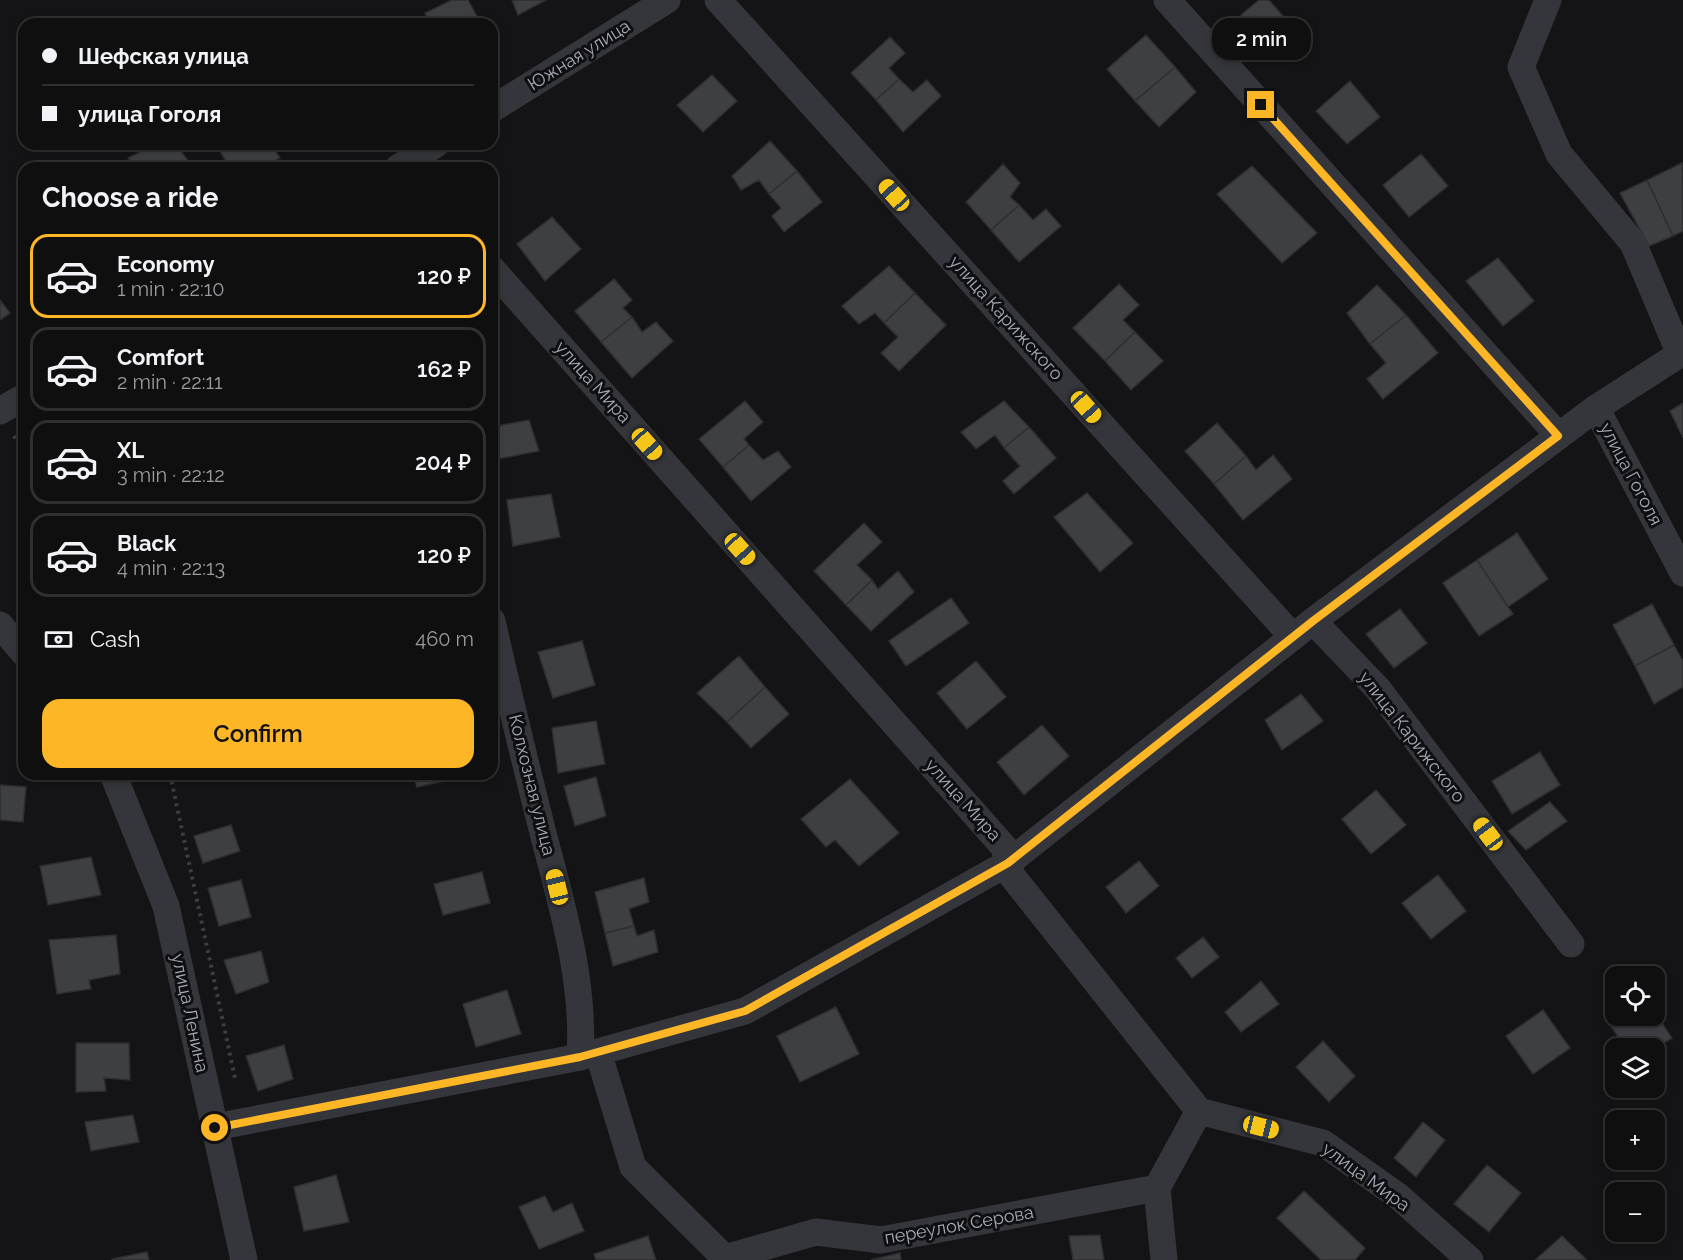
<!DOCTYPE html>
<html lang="en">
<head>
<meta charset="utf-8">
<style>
  :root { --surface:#0f0f10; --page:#1d1d1e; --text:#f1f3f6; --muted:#9b9c9f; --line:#2f2f30; --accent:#fcb626 }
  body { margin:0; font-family:Raleway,sans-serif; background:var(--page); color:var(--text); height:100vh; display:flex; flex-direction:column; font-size:22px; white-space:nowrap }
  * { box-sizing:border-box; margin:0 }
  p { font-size:20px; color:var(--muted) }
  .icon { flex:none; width:33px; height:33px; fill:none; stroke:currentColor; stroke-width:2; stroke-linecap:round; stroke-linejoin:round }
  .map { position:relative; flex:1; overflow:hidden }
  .sheet { position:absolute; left:18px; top:162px; width:480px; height:618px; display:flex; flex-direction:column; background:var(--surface); border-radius:18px; box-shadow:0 3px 9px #0003,0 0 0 2px var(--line) }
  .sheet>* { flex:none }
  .guide { position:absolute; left:18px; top:18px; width:480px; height:132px; border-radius:18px; box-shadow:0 3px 9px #0003,0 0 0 2px var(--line); display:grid; align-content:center; height:132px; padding:0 24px; background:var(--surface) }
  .buttons { position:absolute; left:1605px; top:966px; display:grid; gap:12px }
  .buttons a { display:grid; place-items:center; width:60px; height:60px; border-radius:12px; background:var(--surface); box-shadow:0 3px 9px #0003,0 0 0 2px var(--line); font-size:30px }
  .end { position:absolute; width:27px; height:27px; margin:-14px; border:8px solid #fcb626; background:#111; box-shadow:0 0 0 3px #111 }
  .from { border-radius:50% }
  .bubble { position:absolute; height:42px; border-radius:18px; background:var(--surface); box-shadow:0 3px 9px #0003,0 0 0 2px var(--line); font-size:20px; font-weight:600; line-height:42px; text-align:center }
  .car { position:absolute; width:18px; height:36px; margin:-18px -9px; border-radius:8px; box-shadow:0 0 4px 2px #0007; background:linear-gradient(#f5c518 24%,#345 0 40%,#f5c518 0 76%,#345 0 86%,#f5c518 0) }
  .guide b { display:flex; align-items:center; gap:21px; height:57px; font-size:22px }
  .guide b+b { border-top:2px solid var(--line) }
  .guide i { width:15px; height:15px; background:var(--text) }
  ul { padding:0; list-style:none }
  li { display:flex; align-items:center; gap:18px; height:84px; margin:0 12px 9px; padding:0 12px; border:3px solid var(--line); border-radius:18px }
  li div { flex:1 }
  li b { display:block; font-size:22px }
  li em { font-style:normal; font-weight:600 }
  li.on { border-color:var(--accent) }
  li>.icon { width:54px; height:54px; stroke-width:1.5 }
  h2 { padding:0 24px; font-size:27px; line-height:72px }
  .pay { display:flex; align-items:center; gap:15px; height:66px; padding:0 24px; font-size:22px }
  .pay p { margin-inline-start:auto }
  .primary-button { display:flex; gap:12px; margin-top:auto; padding:12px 24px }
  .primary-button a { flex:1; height:69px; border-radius:18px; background:var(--accent); color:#111; font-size:24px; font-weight:600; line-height:69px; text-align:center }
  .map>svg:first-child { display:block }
  .building { fill:#3e3f43; stroke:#2e2e32; stroke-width:1.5 }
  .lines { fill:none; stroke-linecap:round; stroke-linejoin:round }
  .path { stroke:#3b3d42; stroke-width:4; stroke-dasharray:3 4.5; stroke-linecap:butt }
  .minor { stroke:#35363b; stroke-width:27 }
  .route { stroke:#fcb626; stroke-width:8 }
  .labels { text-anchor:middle; stroke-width:6; stroke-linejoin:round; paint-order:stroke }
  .street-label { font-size:18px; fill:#a5aab7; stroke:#0f0f11 }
</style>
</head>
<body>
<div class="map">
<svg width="1683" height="1260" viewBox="0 0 1683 1260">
  <rect width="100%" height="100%" fill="#141416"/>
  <path class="building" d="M452,0h16l13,24h-51l-5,-11z
    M512,0h34l-28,15z
    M1259,0h10l33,38 -25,20 -36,-43z
    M1146,35l29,32 -40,34 -28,-32z
    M890,37l15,16 -16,15 10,11 -23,21 -25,-27z
    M1175,67l21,25 -37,35 -24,-26z
    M712,75l25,26 -34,31 -26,-27z
    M899,79l14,13 14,-12 14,16 -38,36 -27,-32z
    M1350,81l30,36 -33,27 -31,-33z
    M770,141l27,30 -28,23 -10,-14 -18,10 -9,-14z
    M156,144h20l17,24h-57l-8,-10z
    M224,144h47l9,14 -20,10h-30l-12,-20z
    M1421,154l27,32 -39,31 -26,-32z
    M1682,163l1,68 -10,5 -26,-56z
    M1003,164l17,19 -10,14 9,8 -28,25 -25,-28z
    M1252,166l65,67 -35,30 -65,-69z
    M797,171l25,31 -38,30 -12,-16 9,-8 -12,-14z
    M1647,180l26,56 -24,10 -29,-53z
    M1019,205l14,15 13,-11 15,17 -42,36 -28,-32z
    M552,217l29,32 -36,32 -28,-37z
    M1498,258l36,43 -31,25 -37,-45z
    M889,266l26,27 -31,30 -9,-10 -16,11 -17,-18z
    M614,279l18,21 -9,8 9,9 -31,25 -26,-31z
    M1119,284l20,21 -16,15 12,12 -30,29 -32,-33z
    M1377,285l29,30 -36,29 -23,-31z
    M915,293l31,32 -47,46 -18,-18 17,-16 -14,-14z
    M0,300l10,13 -10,7z
    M1406,315l32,38 -55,46 -16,-20 19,-16 -16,-19z
    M632,317l10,15 14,-10 17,19 -41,37 -31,-36z
    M1135,332l28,29 -32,29 -26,-29z
    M745,401l18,21 -19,17 5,6 -26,22 -24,-28z
    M1004,401l25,26 -25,21 -9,-13 -19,14 -15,-17z
    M1683,403v35l-13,-27z
    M529,420l10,31 -42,8 -5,-32z
    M1217,423l29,33 -32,28 -29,-33z
    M1029,427l27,31 -42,36 -11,-13 17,-15 -16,-18z
    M749,445l14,15 15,-9 13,16 -40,34 -28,-34z
    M1273,455l19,24 -49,41 -29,-36 32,-28 10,14z
    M1087,493l46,50 -33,29 -46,-55z
    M551,494l9,43 -47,9 -6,-46z
    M864,523l18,19 -25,23 15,15 -26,25 -32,-34z
    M1517,533l31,46 -40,28 -31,-47z
    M1477,560l36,54 -34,22 -36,-53z
    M898,571l16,21 -43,39 -25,-26 26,-25 6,9z
    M951,598l18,25 -63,43 -17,-25z
    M1652,604l22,41 -39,21 -22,-41z
    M1400,609l27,34 -33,25 -28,-34z
    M582,641l13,44 -42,13 -15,-46z
    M1674,645l9,16v26l-29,17 -19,-38z
    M739,656l26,31 -38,35 -30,-29z
    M976,661l30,36 -39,32 -30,-36z
    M765,687l24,27 -38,34 -24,-26z
    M1301,694l22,27 -41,29 -17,-30z
    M596,721l9,43 -47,9 -6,-45z
    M1042,725l27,31 -45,39 -27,-33z
    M1540,752l20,33 -48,29 -20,-33z
    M413,774h48l1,3 -45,10z
    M596,777l10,39 -31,10 -11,-40z
    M850,779l49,54 -40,33 -24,-26 -9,7 -25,-28z
    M0,785l26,2 -3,35 -23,-2z
    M1376,790l30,35 -35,29 -29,-35z
    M1550,802l17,19 -41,29 -18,-19z
    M231,825l9,26 -37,12 -9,-27z
    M91,857l10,38 -53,10 -8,-39z
    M1139,861l20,25 -33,27 -20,-26z
    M482,872l8,31 -47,12 -9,-31z
    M1438,875l28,36 -35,28 -29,-36z
    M644,878l5,24 -20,7 5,17 -29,7 -10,-41z
    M241,880l10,37 -32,9 -11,-38z
    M634,926l3,10 17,-6 4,22 -45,14 -8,-33z
    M116,935l4,39 -31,6 2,9 -34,5 -8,-54z
    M1203,937l16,20 -27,21 -16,-20z
    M261,951l8,31 -33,12 -12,-34z
    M1261,981l18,23 -38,28 -16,-20z
    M507,990l14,44 -45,13 -13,-43z
    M836,1007l23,47 -59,28 -23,-46z
    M1543,1010l27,38 -37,26 -27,-38z
    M1654,1011l18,27 -18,11 -29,-1 -16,-25 12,-7h33z
    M1323,1041l32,35 -26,26 -33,-35z
    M76,1043h53l1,37 -26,-2 2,13 -30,1z
    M284,1045l9,34 -35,12 -12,-35z
    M133,1115l6,27 -48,9 -6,-29z
    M1423,1122l22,18 -29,37 -22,-19z
    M1487,1165l34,28 -32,39 -35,-28z
    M336,1175l13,47 -45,9 -10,-44z
    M1304,1191l61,57 -10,12h-34l-44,-42z
    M545,1196l8,16 19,-9 12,28 -45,18 -20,-42z
    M1100,1235l4,25h-31l-4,-24z
    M648,1236l8,24h-60l-2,-6z
    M1562,1236l24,23 -1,1h-50z
    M147,1252l2,8h-37v-1z
    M900,1253l1,7h-30z"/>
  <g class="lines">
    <path class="path" d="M14,436l10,17
      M170,774l65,304"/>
    <path class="minor" d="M718,0l575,637
      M1167,0l392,436
      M1548,0l-27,67 38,87 74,89 47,111
      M492,109l175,-109
      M398,168l38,-24
      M492,269l512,578 8,29 187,235 124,32 75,53 72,64
      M1596,408l87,165
      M0,411l24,-14
      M492,621c16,71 33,141 51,212 19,73 42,148 37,224
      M1313,621l65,68 193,255
      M0,625l24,28
      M113,774l53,132 78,354
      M598,1052l35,115 92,91 91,-26 65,8 276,-52 42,-77
      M215,1127l365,-70 165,-46 263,-148 305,-242 283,-213 87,-56
      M1157,1188l7,72"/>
  </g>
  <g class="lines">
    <path class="route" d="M215,1128l365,-71 165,-46 263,-148 305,-242 245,-185 -297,-331"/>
  </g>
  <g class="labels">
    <g class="street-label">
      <text transform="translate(579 55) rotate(-32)" y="6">Южная улица</text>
      <text transform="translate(1006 318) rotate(48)" y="6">улица Карижского</text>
      <text transform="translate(593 382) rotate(48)" y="6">улица Мира</text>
      <text transform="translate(1631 474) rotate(62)" y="6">улица Гоголя</text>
      <text transform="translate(1412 737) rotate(52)" y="6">улица Карижского</text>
      <text transform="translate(532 785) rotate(76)" y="6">Колхозная улица</text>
      <text transform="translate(963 800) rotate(48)" y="6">улица Мира</text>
      <text transform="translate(190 1013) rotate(78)" y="6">улица Ленина</text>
      <text transform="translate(1366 1177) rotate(36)" y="6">улица Мира</text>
      <text transform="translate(959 1225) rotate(-10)" y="6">переулок Серова</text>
    </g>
  </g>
</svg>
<div class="buttons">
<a><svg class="icon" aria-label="locate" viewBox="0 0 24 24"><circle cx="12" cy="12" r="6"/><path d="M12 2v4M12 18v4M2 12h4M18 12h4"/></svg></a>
<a><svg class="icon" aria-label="layers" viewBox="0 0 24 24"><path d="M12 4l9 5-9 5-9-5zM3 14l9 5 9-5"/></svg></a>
<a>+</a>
<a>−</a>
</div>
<i class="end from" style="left:215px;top:1128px"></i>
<i class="end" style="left:1261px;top:105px"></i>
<div class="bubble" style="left:1212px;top:18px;width:99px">2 min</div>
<i class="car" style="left:894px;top:195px;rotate:318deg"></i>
<i class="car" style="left:1086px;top:407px;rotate:138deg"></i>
<i class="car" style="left:647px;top:444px;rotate:138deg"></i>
<i class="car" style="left:740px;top:549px;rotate:138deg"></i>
<i class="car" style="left:1488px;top:834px;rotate:323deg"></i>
<i class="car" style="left:557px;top:887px;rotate:346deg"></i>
<i class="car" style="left:1261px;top:1127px;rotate:104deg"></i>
<div class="guide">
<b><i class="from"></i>Шефская улица</b>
<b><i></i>улица Гоголя</b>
</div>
<section class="sheet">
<h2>Choose a ride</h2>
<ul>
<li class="on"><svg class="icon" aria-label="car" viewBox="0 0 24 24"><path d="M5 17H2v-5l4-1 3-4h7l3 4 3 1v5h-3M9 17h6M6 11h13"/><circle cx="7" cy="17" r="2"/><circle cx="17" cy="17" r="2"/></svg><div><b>Economy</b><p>1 min · 22:10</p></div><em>120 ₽</em></li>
<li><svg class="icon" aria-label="car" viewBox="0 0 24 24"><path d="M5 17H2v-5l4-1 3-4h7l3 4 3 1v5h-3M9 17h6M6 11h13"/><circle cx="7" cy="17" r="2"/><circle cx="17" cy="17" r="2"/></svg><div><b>Comfort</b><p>2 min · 22:11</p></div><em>162 ₽</em></li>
<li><svg class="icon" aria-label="car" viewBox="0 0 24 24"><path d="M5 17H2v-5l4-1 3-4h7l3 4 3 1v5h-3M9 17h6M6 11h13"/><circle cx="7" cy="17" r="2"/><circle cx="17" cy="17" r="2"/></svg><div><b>XL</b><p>3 min · 22:12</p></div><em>204 ₽</em></li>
<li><svg class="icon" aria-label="car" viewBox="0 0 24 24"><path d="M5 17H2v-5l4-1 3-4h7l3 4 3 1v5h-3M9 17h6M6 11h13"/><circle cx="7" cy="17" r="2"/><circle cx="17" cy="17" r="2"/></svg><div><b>Black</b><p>4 min · 22:13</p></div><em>120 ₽</em></li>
</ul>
<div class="pay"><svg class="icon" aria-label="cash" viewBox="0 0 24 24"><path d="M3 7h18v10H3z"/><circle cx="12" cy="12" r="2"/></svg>Cash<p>460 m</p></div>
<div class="primary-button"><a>Confirm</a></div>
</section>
</div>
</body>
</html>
